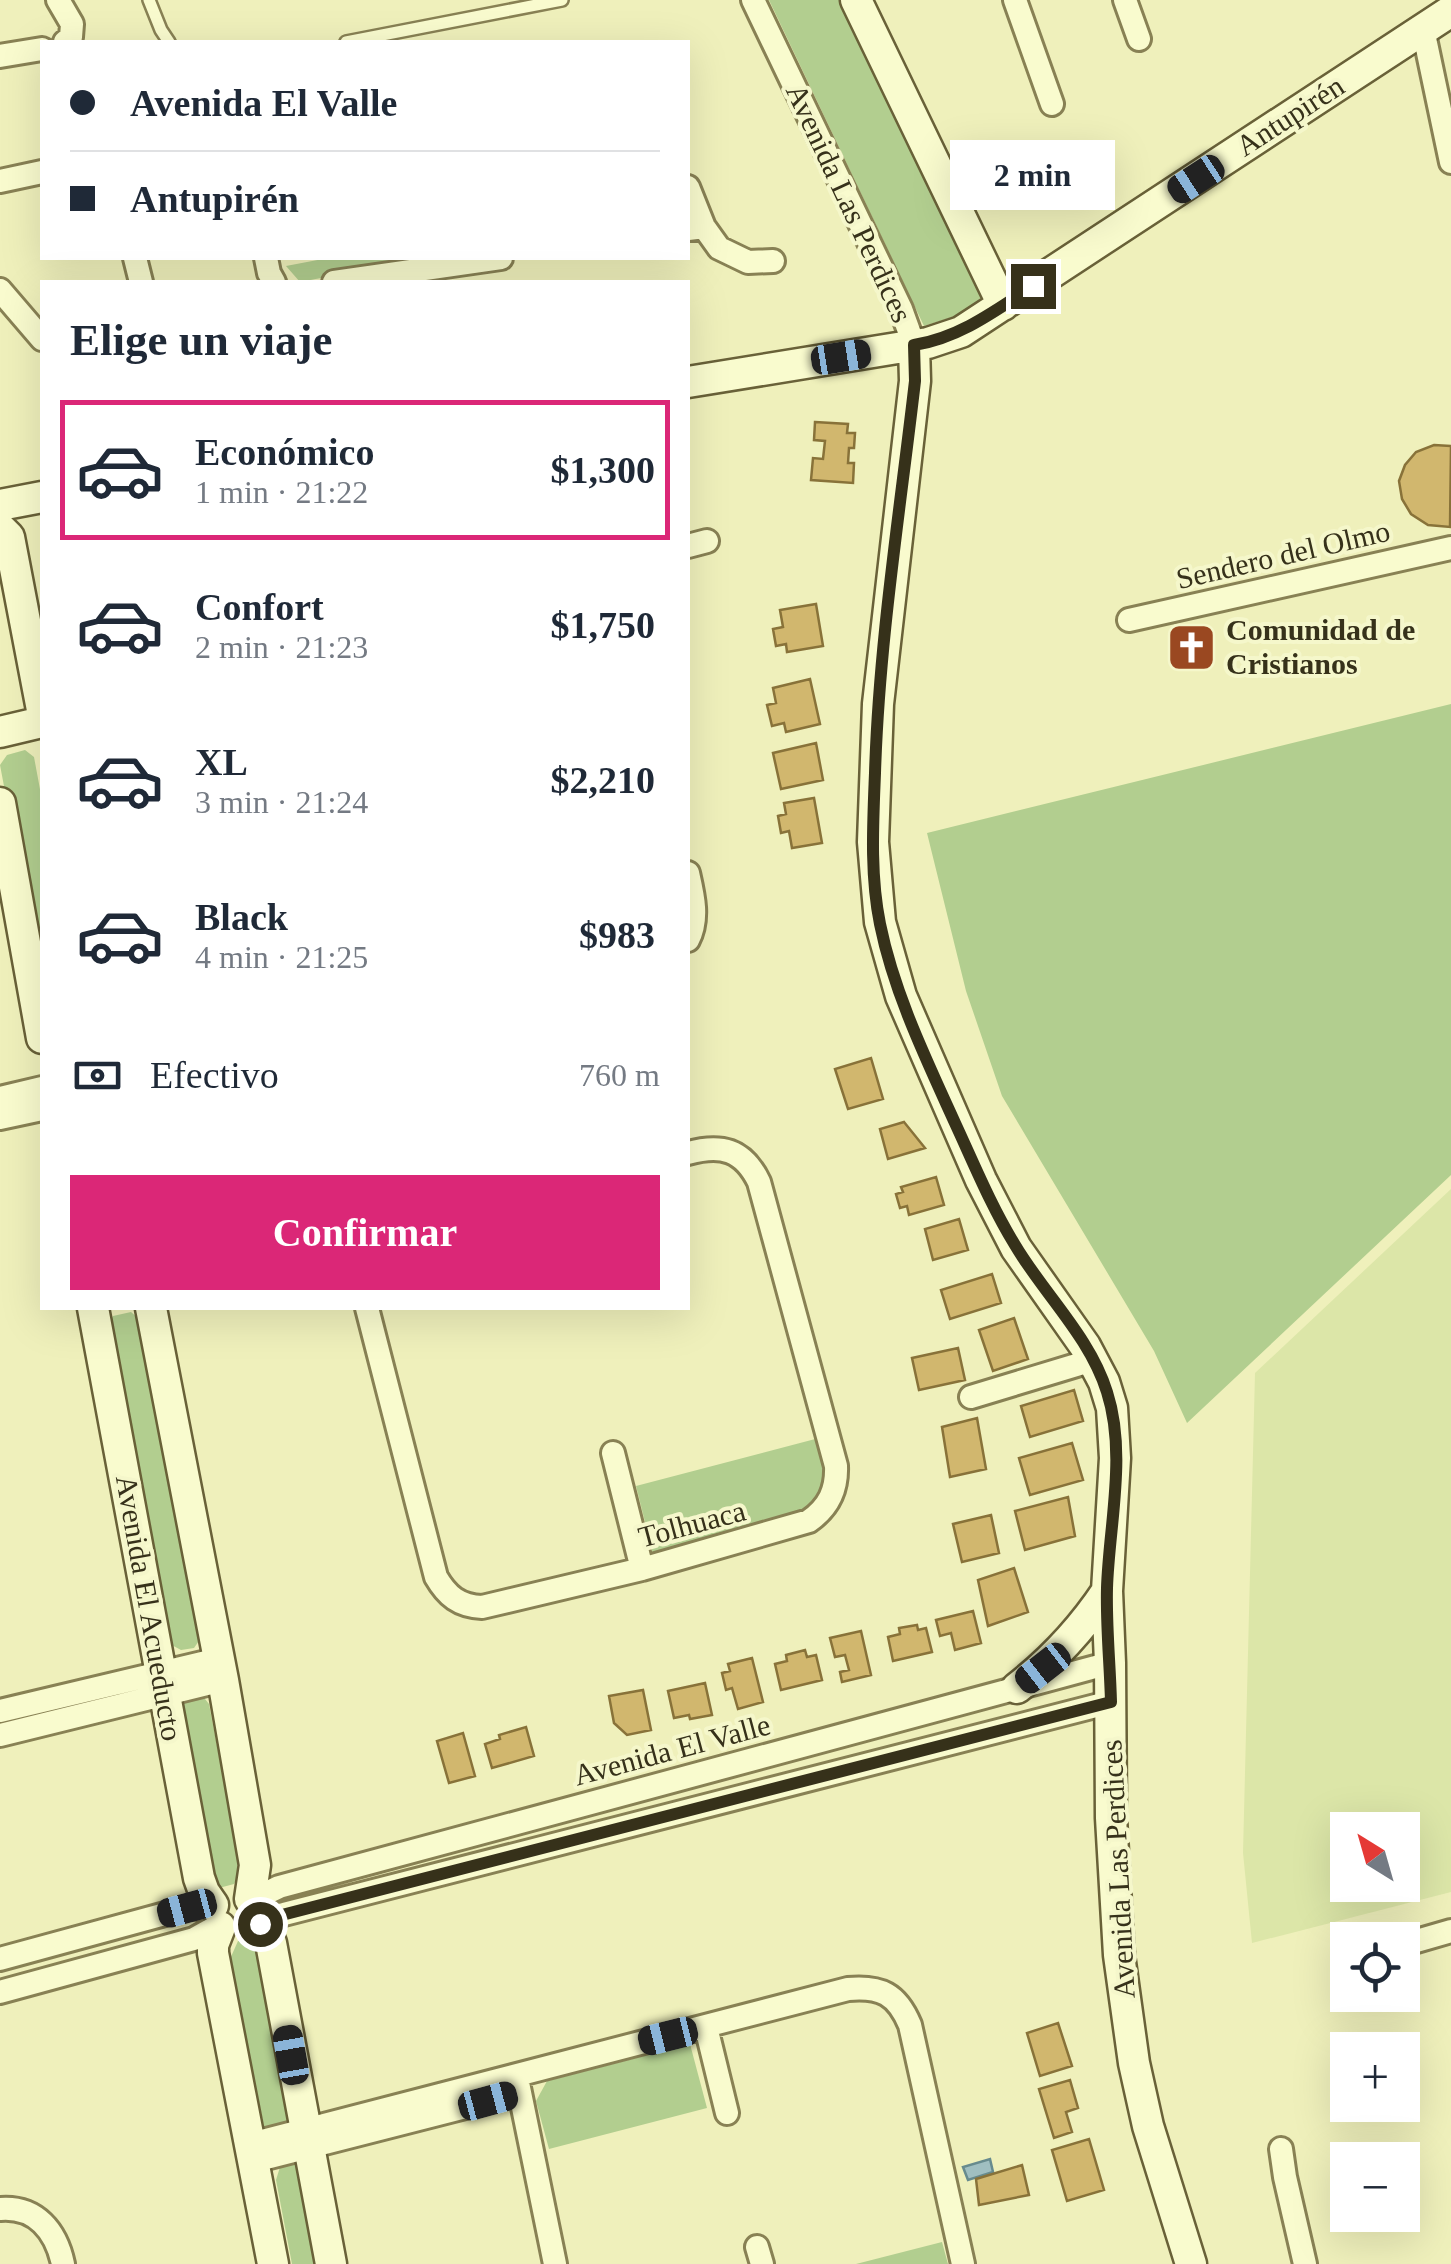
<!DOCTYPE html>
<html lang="es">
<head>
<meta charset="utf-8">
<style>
  :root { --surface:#fff; --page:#f2f2f3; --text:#1f2937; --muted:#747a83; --line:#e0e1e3; --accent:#db2777 }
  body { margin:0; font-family:"Times New Roman",serif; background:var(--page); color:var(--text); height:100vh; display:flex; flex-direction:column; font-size:38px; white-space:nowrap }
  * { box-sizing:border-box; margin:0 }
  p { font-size:32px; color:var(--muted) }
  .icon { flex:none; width:55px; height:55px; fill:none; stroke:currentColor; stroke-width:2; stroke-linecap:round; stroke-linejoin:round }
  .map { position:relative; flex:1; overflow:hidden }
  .side { position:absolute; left:40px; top:280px; width:650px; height:1030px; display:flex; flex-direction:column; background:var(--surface); border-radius:0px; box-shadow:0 10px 40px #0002 }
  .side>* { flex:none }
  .hud { position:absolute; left:40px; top:40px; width:650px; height:220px; border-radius:0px; box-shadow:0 10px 40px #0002; display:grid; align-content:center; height:220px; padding:0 30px; background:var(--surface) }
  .needle { width:65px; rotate:323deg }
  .tools { position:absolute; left:1330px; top:1812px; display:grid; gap:20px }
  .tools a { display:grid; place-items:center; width:90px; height:90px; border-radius:0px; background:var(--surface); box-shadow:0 10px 40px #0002; font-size:50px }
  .end { position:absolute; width:45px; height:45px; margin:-22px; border:12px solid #36311a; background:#fff; box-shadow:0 0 0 5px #fff }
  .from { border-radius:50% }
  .bubble { position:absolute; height:70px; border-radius:0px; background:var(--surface); box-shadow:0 10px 40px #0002; font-size:32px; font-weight:700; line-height:70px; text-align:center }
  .car { position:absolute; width:30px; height:60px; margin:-30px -15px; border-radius:12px; box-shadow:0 0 8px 2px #0007; background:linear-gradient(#222 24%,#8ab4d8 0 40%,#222 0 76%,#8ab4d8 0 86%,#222 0) }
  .hud b { display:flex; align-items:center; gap:35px; height:95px; font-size:38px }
  .hud b+b { border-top:2px solid var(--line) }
  .hud i { width:25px; height:25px; background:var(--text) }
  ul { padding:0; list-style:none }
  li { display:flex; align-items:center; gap:30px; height:140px; margin:0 20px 15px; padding:0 10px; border:5px solid transparent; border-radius:0px }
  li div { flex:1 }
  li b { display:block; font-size:38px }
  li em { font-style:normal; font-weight:700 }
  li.active { border-color:var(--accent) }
  li>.icon { width:90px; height:90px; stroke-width:1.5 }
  h2 { padding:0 30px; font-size:45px; line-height:120px }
  .pay { display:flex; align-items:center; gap:25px; height:110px; padding:0 30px; font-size:38px }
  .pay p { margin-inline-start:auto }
  .cta { display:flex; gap:20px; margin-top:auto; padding:20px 30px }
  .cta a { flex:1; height:115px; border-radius:0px; background:var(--accent); color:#fff; font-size:40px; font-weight:700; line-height:115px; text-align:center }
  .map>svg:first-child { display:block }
  .farmland { fill:#dce6a8; fill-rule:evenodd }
  .green { fill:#b2ce8f }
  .water { fill:#a0bfc1; stroke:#678b8e; stroke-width:2.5 }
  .building { fill:#d1b76e; stroke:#887239; stroke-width:2.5 }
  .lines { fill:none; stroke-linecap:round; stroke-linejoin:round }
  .lane-casing { stroke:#888154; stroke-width:16 }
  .street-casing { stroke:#888154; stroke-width:28 }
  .secondary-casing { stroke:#696138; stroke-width:35 }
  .lane { stroke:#f9fbce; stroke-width:11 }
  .street { stroke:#f9fbce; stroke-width:22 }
  .secondary { stroke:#f9fbce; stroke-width:30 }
  .route { stroke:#36311a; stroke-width:12 }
  .labels { text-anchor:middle; stroke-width:8; stroke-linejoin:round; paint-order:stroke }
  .street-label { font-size:30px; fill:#36311a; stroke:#f5f7cb }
  .poi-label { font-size:30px; font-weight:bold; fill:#36311a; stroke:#f5f7cb; text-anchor:start }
</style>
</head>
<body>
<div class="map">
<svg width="1451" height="2264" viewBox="0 0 1451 2264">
  <rect width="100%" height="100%" fill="#eff0bb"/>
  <path class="farmland" d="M1451,1189v703l-199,51 -9,-90 12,-480zM1348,1830h54v55h-54z"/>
  <path class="green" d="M769,0h75l149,297 -34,18 -35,11z
    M328,258h98l-126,24 -14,-16z
    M1451,704v471l-264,248 -33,-72 -152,-255 -36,-105 -39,-158z
    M25,750l9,7 8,43v187l-42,-222 7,-10z
    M131,1312l8,7 62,319 -7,10 -13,2 -13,-7 -60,-319 5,-8z
    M819,1438c7,34 14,47 -14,73l-152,43 -17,-68z
    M201,1694l8,10 32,167 -7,13 -15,4 -7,-6 -34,-169 8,-17z
    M252,1940l7,9 33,167 -6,13 -15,5 -7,-7 -34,-168 8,-18z
    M690,2044l17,64 -158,41 -13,-48 11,-20z
    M297,2163l25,101h-30l-16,-84 4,-13z
    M942,2242l6,22h-92z"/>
  <path class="water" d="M990,2159l3,13 -25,8 -5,-13z"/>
  <path class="building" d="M815,422l33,2 -1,9h8l-1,15h-5l-1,15h6l-1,20 -42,-3 2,-22 10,1 2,-18 -11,-1z
    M1434,445l17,1 -1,81 -22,-2 -17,-11 -9,-15 -3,-18 6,-16 11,-13z
    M816,604l7,42 -36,6 -1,-8 -10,2 -3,-17 10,-2 -3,-17z
    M810,679l10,45 -34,8 -2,-9 -12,3 -5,-21 9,-2 -3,-15z
    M816,743l7,37 -42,9 -8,-36z
    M814,798l8,45 -30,5 -3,-17 -8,2 -3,-17 8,-2 -2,-11z
    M871,1058l12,41 -35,10 -13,-40z
    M904,1122l21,26 -37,11 -8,-30z
    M936,1177l8,28 -35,10 -2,-9 -7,2 -4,-14 7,-2 -2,-5z
    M959,1219l9,31 -35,10 -8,-31z
    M992,1274l9,29 -51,16 -9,-29z
    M1014,1318l14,41 -35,12 -14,-41z
    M958,1348l7,32 -46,10 -7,-32z
    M1074,1390l9,31 -53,16 -9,-31z
    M977,1418l9,51 -36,8 -8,-50z
    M1072,1443l11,37 -53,15 -11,-37z
    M1068,1497l7,39 -50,14 -10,-39z
    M991,1515l8,38 -37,9 -9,-38z
    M1014,1568l14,44 -40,14 -10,-46z
    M973,1611l8,32 -26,7 -4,-17 -11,3 -4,-16z
    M917,1625l1,5 8,-2 6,24 -39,9 -5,-24 12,-3 -1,-6z
    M861,1631l10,44 -29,7 -2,-10 9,-2 -4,-15 -10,2 -5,-19z
    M805,1650l2,7 9,-2 6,25 -41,10 -6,-26 12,-3 -1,-6z
    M752,1658l11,44 -25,7 -6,-21 -6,2 -4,-17 8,-2 -2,-7z
    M705,1683l7,32 -22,4 -1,-4 -15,3 -6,-27z
    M643,1690l8,40 -24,5 -13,-12 -5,-27z
    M526,1727l8,29 -42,12 -7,-24 15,-5 -1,-4z
    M463,1733l12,43 -26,7 -12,-42z
    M1058,2023l14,43 -32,10 -13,-43z
    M1070,2080l8,28 -12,4 6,20 -18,6 -15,-49z
    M1089,2139l15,51 -37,11 -15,-51z
    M1022,2165l7,30 -50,10 -3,-26z"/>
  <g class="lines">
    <defs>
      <path id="lane" d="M149,0l12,30 8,12
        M346,42l216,-42"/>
      <path id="street" d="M58,0l14,24 -1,13 -6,5
        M753,0l148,309 13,36
        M1015,0l37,104
        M1125,0l14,39
        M1423,29l28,133
        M0,56l42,-7
        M0,181l42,-9
        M688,187l16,40 -16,2
        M704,227l15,21 29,14 25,-1
        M135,258l6,24
        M266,258l3,15 5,9
        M334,282l167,-24
        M0,290l42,49
        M688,546l19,-5
        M1129,620l322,-72
        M688,873c5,22 11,46 0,67
        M0,1098l42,-10
        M0,1118l42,-9
        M367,1308l69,269c11,19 23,29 46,30l160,-38 167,-48c20,-14 28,-31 27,-55l-77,-284c-16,-33 -38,-38 -71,-29
        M971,1397l122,-37
        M613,1453l29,116
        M0,1711l219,-52
        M0,1735l223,-55
        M252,1900l27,-13 831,-224
        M254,1914l18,2 12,-2 827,-212
        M1413,1942l38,-11
        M0,1959l187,-51 26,-1
        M0,1992l194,-53 25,-14
        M706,2027l21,86
        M517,2078l38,186
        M251,2144l597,-155c33,-3 49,5 62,36l53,239
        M1281,2149l4,28 20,87
        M254,2161l266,-68
        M0,2209c36,-3 56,22 63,55
        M757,2247l5,17"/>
      <path id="secondary" d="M856,0l147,305
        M914,345l1,36 -37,323 -5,138 7,80 21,74 80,184 35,68 69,98 19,36 8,26 3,50 -8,133 3,72 1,155 8,137 15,108 14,63 43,138
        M688,382l240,-39 33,-11 490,-321
        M0,505l42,-8
        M0,528l9,9 33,173
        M0,732l42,-10
        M0,803l42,235
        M93,1308l106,570 5,14 9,13
        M151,1308l72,372 32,185 -5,34
        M1017,1688c36,-28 64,-58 90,-97
        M254,1916l13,18 4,9 60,321
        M220,1927l-7,18v8l60,311"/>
    </defs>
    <use href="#lane" class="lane-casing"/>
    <use href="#street" class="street-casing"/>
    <use href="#secondary" class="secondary-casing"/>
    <use href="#lane" class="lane"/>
    <use href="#street" class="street"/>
    <use href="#secondary" class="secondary"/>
  </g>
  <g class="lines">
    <path class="route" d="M260,1924l-6,-10 24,2 833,-214c-1,-38 -5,-76 -4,-114 2,-63 20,-134 0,-196 -17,-55 -63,-98 -92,-147 -24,-39 -41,-81 -60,-122 -29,-64 -61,-130 -75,-199 -10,-49 -7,-100 -5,-151 4,-131 25,-262 40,-392l-1,-36c45,-7 81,-34 119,-59"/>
  </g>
  <defs>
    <symbol id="church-square" viewBox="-11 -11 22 22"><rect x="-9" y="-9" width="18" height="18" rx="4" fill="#9a4821" stroke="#f5f7cb"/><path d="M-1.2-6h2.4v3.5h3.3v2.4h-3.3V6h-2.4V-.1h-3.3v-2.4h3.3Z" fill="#fff"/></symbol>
  </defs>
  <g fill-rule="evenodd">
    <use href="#church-square" x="1164" y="620" width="55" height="55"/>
  </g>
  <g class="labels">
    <g class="street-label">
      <text transform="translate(1290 116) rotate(-33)" y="10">Antupirén</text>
      <text transform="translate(849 203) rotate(65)" y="10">Avenida Las Perdices</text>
      <text transform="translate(1283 555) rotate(-13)" y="10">Sendero del Olmo</text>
      <text transform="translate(692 1524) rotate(-15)" y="10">Tolhuaca</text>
      <text transform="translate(149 1608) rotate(80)" y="10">Avenida El Acueducto</text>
      <text transform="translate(672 1750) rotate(-15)" y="10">Avenida El Valle</text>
      <text transform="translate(1118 1869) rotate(-93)" y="10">Avenida Las Perdices</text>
    </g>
    <g class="poi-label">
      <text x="1226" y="640">Comunidad de<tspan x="1226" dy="34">Cristianos</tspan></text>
    </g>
  </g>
</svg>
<div class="tools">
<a><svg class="needle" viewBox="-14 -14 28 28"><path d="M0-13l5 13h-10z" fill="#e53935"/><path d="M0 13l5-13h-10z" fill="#747a83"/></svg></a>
<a><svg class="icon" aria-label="locate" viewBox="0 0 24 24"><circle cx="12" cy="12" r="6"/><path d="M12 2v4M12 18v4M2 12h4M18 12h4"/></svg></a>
<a>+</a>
<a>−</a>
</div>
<i class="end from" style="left:260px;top:1924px"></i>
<i class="end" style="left:1033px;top:286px"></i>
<div class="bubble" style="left:950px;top:140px;width:165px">2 min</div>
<i class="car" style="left:1196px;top:179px;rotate:237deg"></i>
<i class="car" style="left:841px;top:357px;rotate:81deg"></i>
<i class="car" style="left:1043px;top:1668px;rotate:232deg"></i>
<i class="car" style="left:187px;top:1908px;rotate:255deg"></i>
<i class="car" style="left:668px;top:2036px;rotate:256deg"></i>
<i class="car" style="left:291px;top:2055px;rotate:350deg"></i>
<i class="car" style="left:488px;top:2101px;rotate:75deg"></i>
<div class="hud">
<b><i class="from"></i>Avenida El Valle</b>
<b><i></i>Antupirén</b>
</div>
<section class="side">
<h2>Elige un viaje</h2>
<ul>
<li class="active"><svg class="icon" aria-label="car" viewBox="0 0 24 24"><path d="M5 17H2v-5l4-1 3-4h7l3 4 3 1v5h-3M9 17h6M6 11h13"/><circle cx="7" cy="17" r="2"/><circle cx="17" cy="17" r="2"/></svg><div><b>Económico</b><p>1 min · 21:22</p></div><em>$1,300</em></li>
<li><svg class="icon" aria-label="car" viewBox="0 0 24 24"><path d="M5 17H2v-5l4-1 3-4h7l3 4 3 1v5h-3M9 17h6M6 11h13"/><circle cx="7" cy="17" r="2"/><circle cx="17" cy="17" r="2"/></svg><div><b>Confort</b><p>2 min · 21:23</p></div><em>$1,750</em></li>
<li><svg class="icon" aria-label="car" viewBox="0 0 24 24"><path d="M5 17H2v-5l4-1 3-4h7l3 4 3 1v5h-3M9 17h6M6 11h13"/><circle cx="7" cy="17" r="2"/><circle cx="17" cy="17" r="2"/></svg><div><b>XL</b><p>3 min · 21:24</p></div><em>$2,210</em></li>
<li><svg class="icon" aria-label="car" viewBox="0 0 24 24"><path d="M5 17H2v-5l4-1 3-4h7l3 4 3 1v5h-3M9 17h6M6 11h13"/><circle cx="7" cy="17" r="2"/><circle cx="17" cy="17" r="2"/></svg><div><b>Black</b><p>4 min · 21:25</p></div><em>$983</em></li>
</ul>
<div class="pay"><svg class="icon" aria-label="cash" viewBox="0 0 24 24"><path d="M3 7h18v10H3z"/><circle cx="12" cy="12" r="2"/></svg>Efectivo<p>760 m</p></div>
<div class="cta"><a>Confirmar</a></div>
</section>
</div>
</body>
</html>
